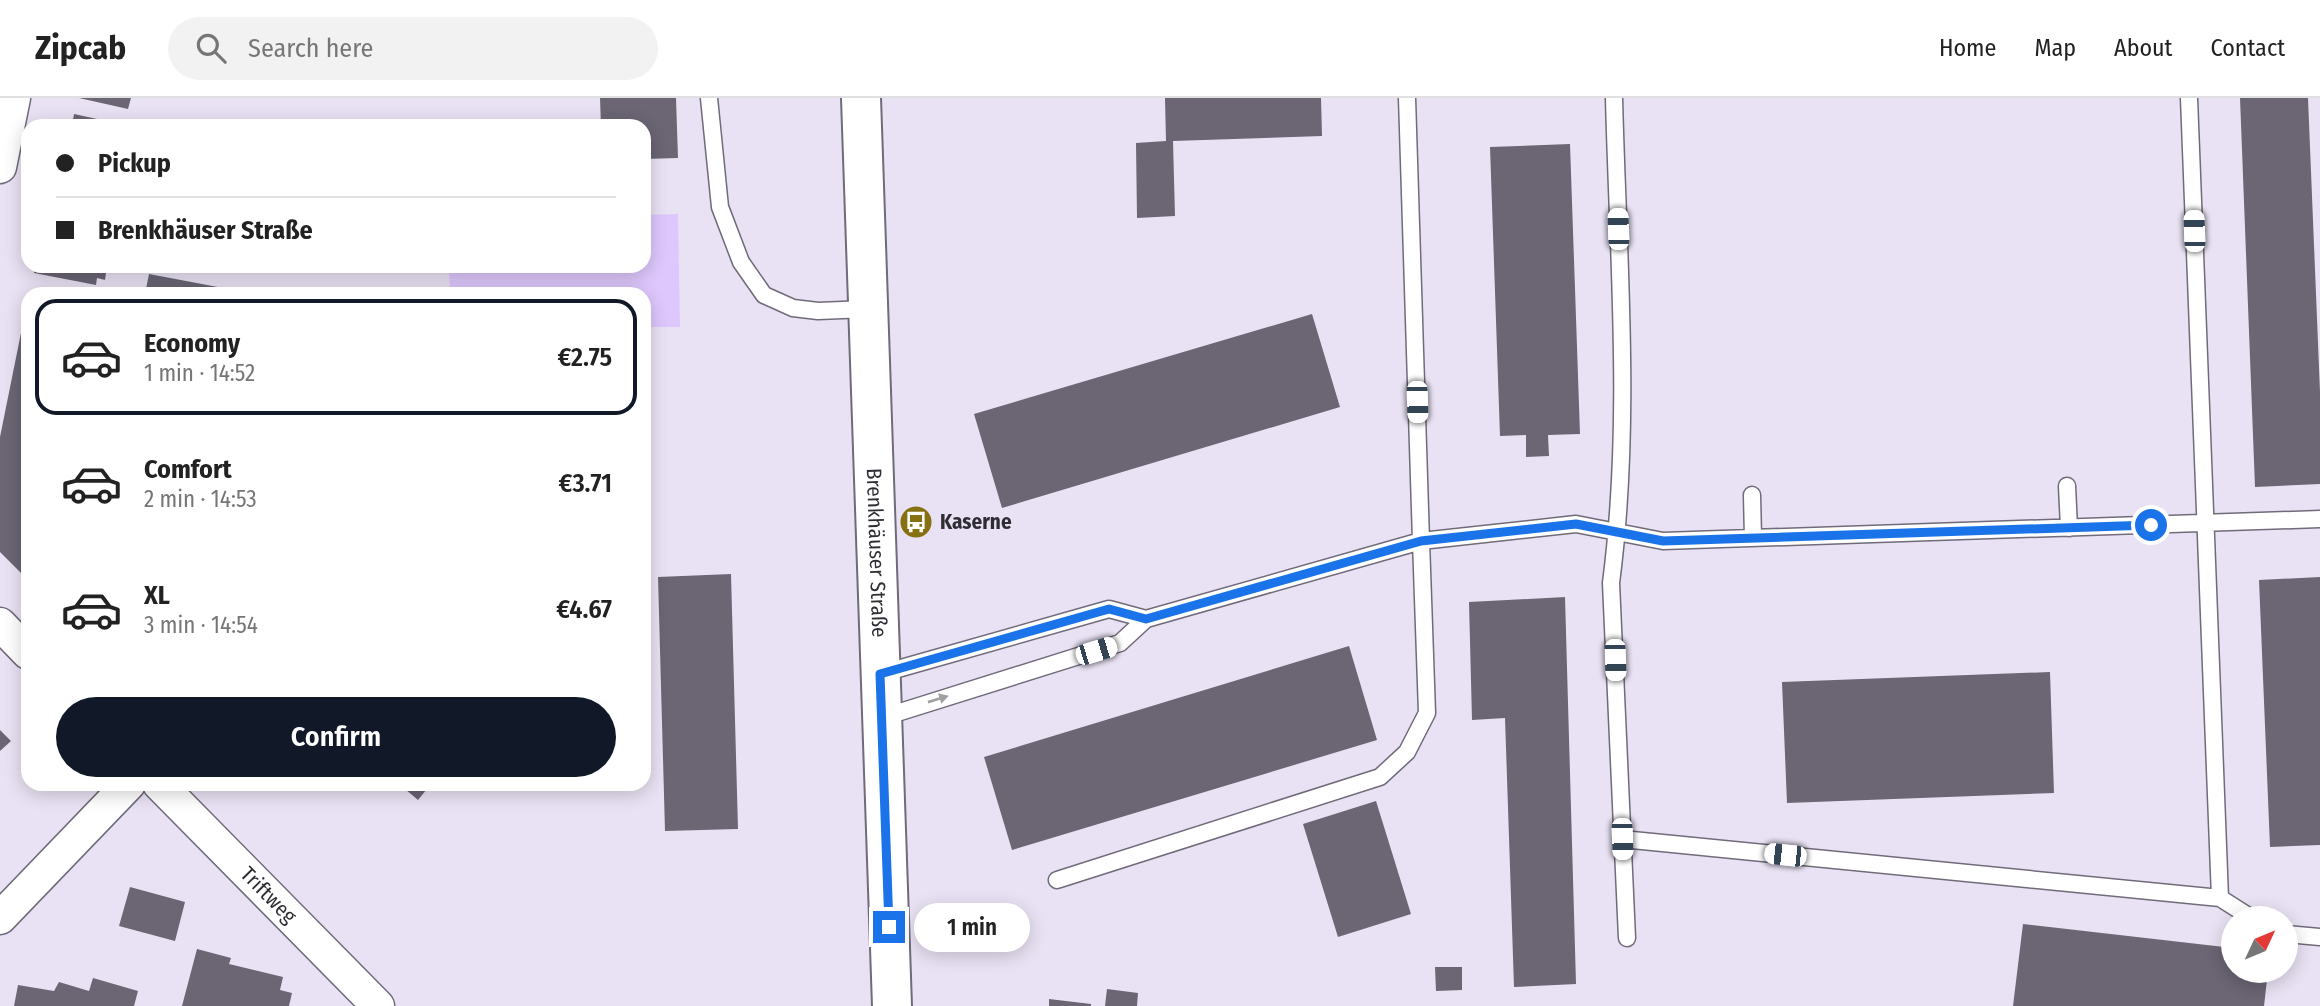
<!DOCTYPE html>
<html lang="en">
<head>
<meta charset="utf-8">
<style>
  :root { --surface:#fff; --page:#f2f2f2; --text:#222; --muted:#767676; --line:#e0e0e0; --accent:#111827 }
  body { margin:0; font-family:"Fira Sans Condensed",sans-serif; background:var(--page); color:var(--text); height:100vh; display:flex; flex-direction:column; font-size:26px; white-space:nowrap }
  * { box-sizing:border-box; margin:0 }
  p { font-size:23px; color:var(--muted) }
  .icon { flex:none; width:38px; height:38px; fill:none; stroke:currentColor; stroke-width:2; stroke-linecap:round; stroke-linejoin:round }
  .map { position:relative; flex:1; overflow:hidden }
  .side { position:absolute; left:21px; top:189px; width:630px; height:504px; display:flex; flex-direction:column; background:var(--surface); border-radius:21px; box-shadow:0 4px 18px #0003 }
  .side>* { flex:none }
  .banner { position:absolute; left:21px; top:21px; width:630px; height:154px; border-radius:21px; box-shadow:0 4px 18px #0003; display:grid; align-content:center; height:154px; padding:0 35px; background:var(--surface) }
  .needle { width:46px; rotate:46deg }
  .buttons { position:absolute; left:2221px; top:808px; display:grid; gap:14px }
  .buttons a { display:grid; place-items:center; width:77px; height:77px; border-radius:50%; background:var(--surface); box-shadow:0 4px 18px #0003; font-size:35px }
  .end { position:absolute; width:32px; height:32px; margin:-16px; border:9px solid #1a73e8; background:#fff; box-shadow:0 0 0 4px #fff }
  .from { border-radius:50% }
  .bubble { position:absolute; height:49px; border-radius:24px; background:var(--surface); box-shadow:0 4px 18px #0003; font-size:23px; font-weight:600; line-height:49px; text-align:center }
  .car { position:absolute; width:21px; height:42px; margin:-21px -10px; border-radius:9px; box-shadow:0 0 5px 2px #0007; background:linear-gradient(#fff 24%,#345 0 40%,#fff 0 76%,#345 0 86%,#fff 0) }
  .banner b { display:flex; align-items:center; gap:24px; height:66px; font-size:26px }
  .banner b+b { border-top:2px solid var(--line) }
  .banner i { width:18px; height:18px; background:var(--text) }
  ul { padding:12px 0 0; list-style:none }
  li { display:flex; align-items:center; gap:21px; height:116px; margin:0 14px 10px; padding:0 21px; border:4px solid transparent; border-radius:21px }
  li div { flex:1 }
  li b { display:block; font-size:26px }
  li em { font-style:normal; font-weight:600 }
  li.active { border-color:var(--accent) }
  li>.icon { width:63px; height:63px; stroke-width:1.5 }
  .primary-button { display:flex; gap:14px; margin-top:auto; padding:14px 35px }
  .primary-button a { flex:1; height:80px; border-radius:42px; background:var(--accent); color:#fff; font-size:28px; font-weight:600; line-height:80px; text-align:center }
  header { display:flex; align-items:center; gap:42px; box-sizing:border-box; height:98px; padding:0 35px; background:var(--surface); border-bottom:2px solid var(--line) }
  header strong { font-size:33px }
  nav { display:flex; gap:38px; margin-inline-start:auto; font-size:24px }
  .search { width:490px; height:63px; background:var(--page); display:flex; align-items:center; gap:18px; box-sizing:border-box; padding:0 24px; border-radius:38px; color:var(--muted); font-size:26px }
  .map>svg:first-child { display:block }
  .green { fill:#dec7fd }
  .building { fill:#6b6574 }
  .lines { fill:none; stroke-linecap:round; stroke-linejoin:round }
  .service-casing { stroke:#706a79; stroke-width:19 }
  .minor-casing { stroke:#706a79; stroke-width:35 }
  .primary-casing { stroke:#706a79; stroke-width:42 }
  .service { stroke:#fff; stroke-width:16 }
  .minor { stroke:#fff; stroke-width:32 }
  .primary { stroke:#fff; stroke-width:38 }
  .oneway { fill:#a1a0a3 }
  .route { stroke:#1a73e8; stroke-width:9 }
  .labels { text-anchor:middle; stroke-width:7; stroke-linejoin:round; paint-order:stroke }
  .poi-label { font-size:21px; font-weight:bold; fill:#2f2d33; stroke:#e9e2f4; text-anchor:start }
  .street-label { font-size:21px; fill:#2f2d33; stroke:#e9e2f4 }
</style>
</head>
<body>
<header>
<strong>Zipcab</strong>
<div class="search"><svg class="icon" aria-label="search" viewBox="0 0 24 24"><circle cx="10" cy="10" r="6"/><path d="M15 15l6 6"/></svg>Search here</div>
<nav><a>Home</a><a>Map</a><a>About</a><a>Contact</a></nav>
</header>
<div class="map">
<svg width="2320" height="908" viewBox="0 0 2320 908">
  <rect width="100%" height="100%" fill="#e9e2f4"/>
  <path class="green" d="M678,116l2,113h-36v-33h-194l-1,-28h195v-51z"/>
  <path class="building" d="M79,0h52l-3,11z
    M600,0h76l2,60 -34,1v-33h-43z
    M1165,0h156l1,38 -149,5 2,75 -38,2 -1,-75 30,-2z
    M2240,0h68l12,294v92l-65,3z
    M74,16l37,8 -1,4h-38z
    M1570,46l10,290 -32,1 1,21 -23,1v-22l-26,1 -10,-289z
    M35,168h72l-2,14 -8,-2 -1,7 -62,-12z
    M149,176l90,17 -1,3h-93z
    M1312,216l28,93 -338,101 -28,-94z
    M24,220l4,1v261l-28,-28v-115z
    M731,476l7,255 -73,2 -7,-254z
    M2320,479v268l-50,2 -11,-267z
    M1565,499l11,387 -62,3 -9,-269 -33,2 -3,-118z
    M1349,548l28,94 -365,110 -28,-93z
    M2050,574l4,121 -267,10 -5,-121z
    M0,632l11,11 -11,10z
    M399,686h32l-13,16z
    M1376,703l35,113 -73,23 -35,-113z
    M130,789l55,15 -10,39 -56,-15z
    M2023,826l210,24v23h35l-4,35h-251z
    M197,851l34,9 -2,6 54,13 -3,13 12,3 -3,13h-107z
    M1435,869h27v23l-26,1z
    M93,880l45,13 -4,15h-120l4,-21 36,6 5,-9 30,9z
    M1107,891l31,4 -1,13h-32z
    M1049,901l42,5v2h-42z"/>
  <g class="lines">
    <defs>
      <path id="service" d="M709,0l11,109 21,55 23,33 29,13 25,3 49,-2
        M1614,0c4,161 18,324 -3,485l16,355
        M2189,0l31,800
        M2067,388l2,42
        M1752,397l1,43
        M880,576l229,-65 37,10
        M881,620l239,-75 26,-24 275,-78 -14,-443
        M1622,741l598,59 33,21
        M1057,782l323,-103 27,-25 20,-39 -6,-172 155,-17 87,17 657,-22
        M2286,836l34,3"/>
      <g id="minor">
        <path d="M0,69l14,-69"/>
        <path d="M0,526l28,29"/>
        <path id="s1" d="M159,686l219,222"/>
        <path d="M0,820l129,-134"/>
      </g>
      <g id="primary">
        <path id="s2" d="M861,0l31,908"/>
      </g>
    </defs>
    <use href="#service" class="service-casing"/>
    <use href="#minor" class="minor-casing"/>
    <use href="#primary" class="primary-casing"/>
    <use href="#service" class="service"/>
    <use href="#minor" class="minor"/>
    <use href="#primary" class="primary"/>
  </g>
  <defs><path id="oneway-solid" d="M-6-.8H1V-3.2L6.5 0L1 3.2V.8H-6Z" transform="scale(1.75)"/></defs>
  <use class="oneway" href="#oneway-solid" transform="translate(938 601) rotate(-17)"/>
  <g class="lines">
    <path class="route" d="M889,829l-9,-253 229,-65 37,10 275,-78 155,-17 87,17 488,-16"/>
  </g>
  <defs>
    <symbol id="bus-disc" viewBox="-11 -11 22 22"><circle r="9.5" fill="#877011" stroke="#e9e2f4"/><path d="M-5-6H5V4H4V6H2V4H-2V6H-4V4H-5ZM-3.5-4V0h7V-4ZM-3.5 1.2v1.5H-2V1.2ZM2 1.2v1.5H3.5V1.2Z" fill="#fff"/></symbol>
  </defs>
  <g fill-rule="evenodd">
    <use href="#bus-disc" x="897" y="405" width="38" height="38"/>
  </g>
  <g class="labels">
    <g class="poi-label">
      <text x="940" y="431">Kaserne</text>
    </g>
    <g class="street-label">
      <text dy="7" stroke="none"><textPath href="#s2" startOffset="455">Brenkhäuser Straße</textPath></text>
      <text dy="7" stroke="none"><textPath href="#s1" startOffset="156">Triftweg</textPath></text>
    </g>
  </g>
</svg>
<div class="buttons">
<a><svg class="needle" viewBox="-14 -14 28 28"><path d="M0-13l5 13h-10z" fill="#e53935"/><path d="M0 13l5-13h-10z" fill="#767676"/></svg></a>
</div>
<i class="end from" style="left:2151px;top:427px"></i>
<i class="end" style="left:889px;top:829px"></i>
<div class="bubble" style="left:914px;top:805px;width:116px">1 min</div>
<i class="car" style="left:1618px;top:131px;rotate:358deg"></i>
<i class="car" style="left:2194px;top:133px;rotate:358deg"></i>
<i class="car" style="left:1417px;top:304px;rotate:178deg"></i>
<i class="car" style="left:1096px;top:553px;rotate:73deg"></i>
<i class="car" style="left:1615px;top:562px;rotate:178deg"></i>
<i class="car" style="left:1622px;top:741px;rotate:178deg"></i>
<i class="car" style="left:1785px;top:757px;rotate:276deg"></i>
<div class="banner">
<b><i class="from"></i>Pickup</b>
<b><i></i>Brenkhäuser Straße</b>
</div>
<section class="side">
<ul>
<li class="active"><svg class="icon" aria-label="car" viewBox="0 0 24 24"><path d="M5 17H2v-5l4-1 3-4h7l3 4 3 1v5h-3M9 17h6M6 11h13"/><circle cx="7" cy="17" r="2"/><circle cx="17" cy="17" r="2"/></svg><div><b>Economy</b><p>1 min · 14:52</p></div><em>€2.75</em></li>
<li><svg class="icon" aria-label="car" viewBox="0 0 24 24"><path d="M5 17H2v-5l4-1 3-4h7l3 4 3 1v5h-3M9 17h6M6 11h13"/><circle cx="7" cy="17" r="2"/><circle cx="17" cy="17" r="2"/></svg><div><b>Comfort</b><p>2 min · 14:53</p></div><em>€3.71</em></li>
<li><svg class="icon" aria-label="car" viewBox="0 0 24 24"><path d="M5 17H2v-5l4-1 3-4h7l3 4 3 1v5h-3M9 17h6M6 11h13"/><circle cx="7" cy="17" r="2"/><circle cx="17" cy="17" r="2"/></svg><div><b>XL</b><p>3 min · 14:54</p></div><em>€4.67</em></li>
</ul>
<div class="primary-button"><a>Confirm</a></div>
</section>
</div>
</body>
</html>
